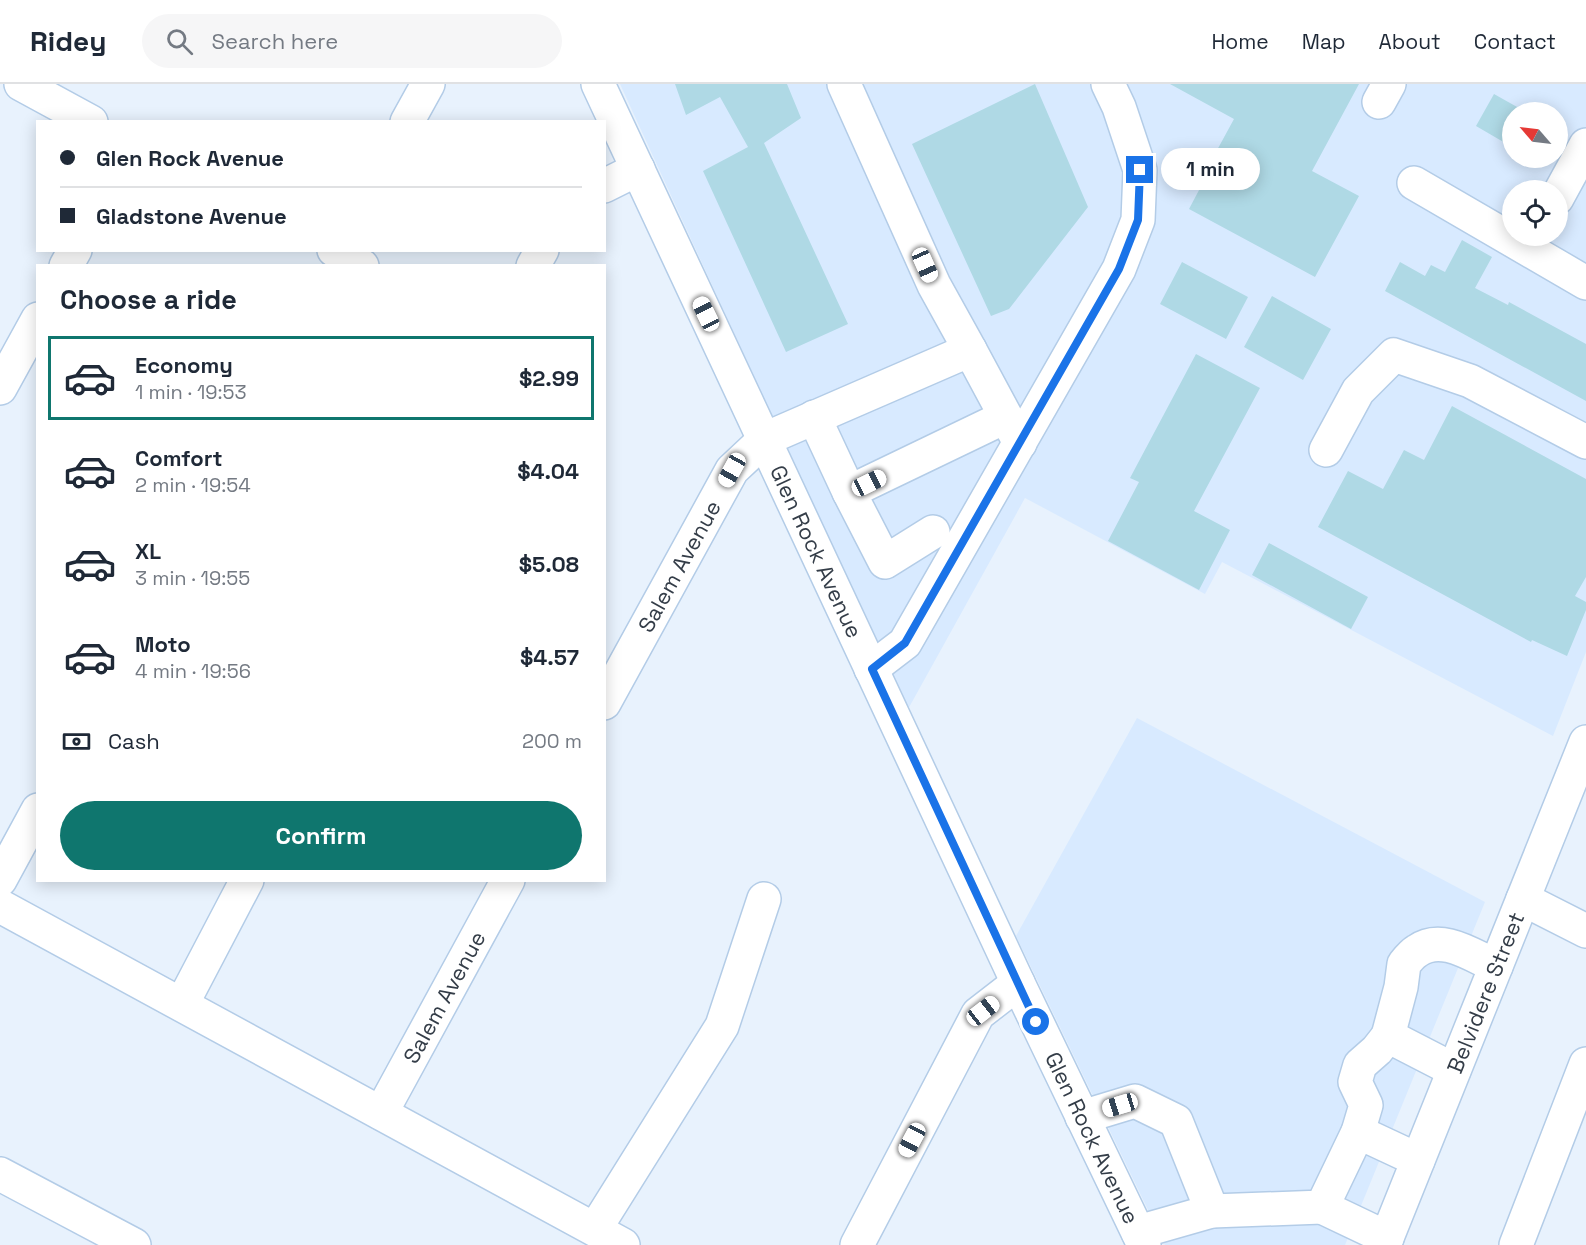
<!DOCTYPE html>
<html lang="en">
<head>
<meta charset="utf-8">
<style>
  :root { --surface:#fff; --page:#f6f6f7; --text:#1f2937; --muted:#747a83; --line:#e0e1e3; --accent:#0f766e }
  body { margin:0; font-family:"Space Grotesk",sans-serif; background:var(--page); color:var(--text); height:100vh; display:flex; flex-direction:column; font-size:22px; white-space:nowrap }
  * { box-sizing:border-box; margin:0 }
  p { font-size:20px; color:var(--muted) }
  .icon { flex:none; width:33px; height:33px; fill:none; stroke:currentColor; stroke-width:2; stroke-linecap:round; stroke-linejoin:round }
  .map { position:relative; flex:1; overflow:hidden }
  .drawer { position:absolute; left:36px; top:180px; width:570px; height:618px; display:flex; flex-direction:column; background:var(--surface); border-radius:0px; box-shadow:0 3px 15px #0003 }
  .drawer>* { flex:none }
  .banner { position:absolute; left:36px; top:36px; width:570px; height:132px; border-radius:0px; box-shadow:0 3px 15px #0003; display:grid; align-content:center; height:132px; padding:0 24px; background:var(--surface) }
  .needle { width:39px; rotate:298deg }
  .buttons { position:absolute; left:1502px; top:18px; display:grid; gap:12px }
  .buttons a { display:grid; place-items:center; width:66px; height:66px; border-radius:50%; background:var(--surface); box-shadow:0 3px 15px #0003; font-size:30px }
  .end { position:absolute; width:27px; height:27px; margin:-14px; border:8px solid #1a73e8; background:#fff; box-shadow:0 0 0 3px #fff }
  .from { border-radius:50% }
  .bubble { position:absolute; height:42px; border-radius:21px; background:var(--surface); box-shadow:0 3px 15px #0003; font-size:20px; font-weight:700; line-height:42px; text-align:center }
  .car { position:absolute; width:18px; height:36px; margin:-18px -9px; border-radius:8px; box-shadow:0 0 4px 2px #0007; background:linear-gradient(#fff 24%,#345 0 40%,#fff 0 76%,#345 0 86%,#fff 0) }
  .banner b { display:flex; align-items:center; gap:21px; height:57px; font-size:22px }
  .banner b+b { border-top:2px solid var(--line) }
  .banner i { width:15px; height:15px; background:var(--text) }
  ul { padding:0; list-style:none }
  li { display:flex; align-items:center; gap:18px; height:84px; margin:0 12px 9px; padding:0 12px; border:3px solid transparent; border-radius:0px }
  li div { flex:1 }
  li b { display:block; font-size:22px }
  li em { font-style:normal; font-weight:700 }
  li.active { border-color:var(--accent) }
  li>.icon { width:54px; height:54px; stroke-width:1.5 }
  h2 { padding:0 24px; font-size:27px; line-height:72px }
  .pay { display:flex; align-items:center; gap:15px; height:66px; padding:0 24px; font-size:22px }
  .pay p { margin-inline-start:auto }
  .cta { display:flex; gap:12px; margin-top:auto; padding:12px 24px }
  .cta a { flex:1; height:69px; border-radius:36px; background:var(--accent); color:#fff; font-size:24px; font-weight:700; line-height:69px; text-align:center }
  header { display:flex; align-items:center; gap:36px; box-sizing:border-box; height:84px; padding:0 30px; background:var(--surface); border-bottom:2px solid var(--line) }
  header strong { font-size:28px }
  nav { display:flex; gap:33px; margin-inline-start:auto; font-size:21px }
  .search { width:420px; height:54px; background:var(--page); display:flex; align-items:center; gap:15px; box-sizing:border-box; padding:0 21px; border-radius:33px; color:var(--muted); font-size:22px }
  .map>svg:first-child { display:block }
  .built { fill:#d8eaff; fill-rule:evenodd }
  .building { fill:#afd9e5 }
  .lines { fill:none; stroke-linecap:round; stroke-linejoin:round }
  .minor-casing { stroke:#b3cce7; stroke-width:36 }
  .major-casing { stroke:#b3cce7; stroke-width:36 }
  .minor { stroke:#fff; stroke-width:33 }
  .major { stroke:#fff; stroke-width:33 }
  .route { stroke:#1a73e8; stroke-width:8 }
  .labels { text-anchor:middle; stroke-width:4.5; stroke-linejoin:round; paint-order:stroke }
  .street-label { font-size:22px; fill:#343d48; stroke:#fefefe }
</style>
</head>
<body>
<header>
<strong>Ridey</strong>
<div class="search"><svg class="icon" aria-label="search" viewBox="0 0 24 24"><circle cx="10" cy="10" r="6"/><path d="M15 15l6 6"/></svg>Search here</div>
<nav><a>Home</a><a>Map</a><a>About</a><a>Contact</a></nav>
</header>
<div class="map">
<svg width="1586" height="1161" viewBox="0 0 1586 1161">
  <rect width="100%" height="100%" fill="#e8f2fd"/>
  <path class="built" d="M620,0h966v568l-33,84 -331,-174 -17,32 -180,-96 -118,213zM1512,28h45v46h-45zM1512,106h45v46h-45z
    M1137,634l348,184 -140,343h-180l-149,-309z"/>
  <path class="building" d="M675,0h112l14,34 -37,25 84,181 -62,28 -83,-181 45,-24 -28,-50 -34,18z
    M1035,0l53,123 -79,102 -18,7 -79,-172z
    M1170,0h189l-47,87 47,25 -44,81 -126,-68 18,-34 -3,-1 30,-55z
    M1494,10l32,18h-14v35l-36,-21z
    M1462,156l30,17 -17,31 33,17 1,-3 77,42v57l-201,-110 15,-29 25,14 6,-11 14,7z
    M1182,178l66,35 -22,42 -66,-35z
    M1272,212l59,33 -28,51 -59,-33z
    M1196,270l64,34 -66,123 36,19 -31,60 -91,-49 31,-59 -9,-4z
    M1452,322l134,73v98l-11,19 11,6v8l-19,46 -35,-16 -1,2 -213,-115 30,-56 35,18 21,-39 20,10z
    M1269,459l99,54 -17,32 -99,-54z"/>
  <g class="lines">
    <defs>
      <g id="minor">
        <path d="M21,0l70,38"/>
        <path id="s1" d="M598,0l420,899 126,262"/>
        <path d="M844,0l90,201 36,65"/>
        <path d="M1379,18l10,-18"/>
        <path d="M407,38l21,-38"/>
        <path d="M1414,99l172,100"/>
        <path d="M604,102l34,-17"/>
        <path d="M1557,114l29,-53"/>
        <path d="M334,166l28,16"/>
        <path d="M66,182l9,-16"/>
        <path d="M533,182l9,-16"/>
        <path d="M0,304l38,-69"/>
        <path d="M814,333l35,75 156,-75"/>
        <path d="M1326,366l32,-59 36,-36 76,26 116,61"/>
        <path d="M849,408l36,70 48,-30"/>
        <path d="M871,585l34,-26 214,-374 19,-49 2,-50 -21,-63 -11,-23"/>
        <path id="s2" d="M604,619l128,-233 33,-31 205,-89 50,93"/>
        <path d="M0,796l38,-70"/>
        <path d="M1523,815l63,32"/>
        <path d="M0,822l623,339"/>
        <path d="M182,920l65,-124"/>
        <path d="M1388,952l13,-49 3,-23c4,-5 8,-10 13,-13 25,-18 56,5 79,15"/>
        <path id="s3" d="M381,1029l127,-233"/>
        <path d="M1082,1033l53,-16 41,20 36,90"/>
        <path d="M1358,1048l60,28"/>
        <path d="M0,1090l134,71"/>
        <path d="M1322,1123l65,31"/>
        <path d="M595,1145l127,-203 42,-127"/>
        <path d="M1138,1148l74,-21 110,-4 36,-75 8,-27 -11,-23 5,-17 17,-15 11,-14 66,34"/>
        <path d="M857,1161l121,-231 40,-31"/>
        <path d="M1516,1161l70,-181"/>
      </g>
      <g id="major">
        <path id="s4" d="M1384,1161l202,-503"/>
      </g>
    </defs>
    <use href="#minor" class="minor-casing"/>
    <use href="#major" class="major-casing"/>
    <use href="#minor" class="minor"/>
    <use href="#major" class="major"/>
  </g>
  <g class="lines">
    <path class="route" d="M1036,938l-164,-353 33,-26 214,-374 19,-49 2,-50"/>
  </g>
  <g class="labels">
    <g class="street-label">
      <text dy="8" stroke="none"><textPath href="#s1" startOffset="516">Glen Rock Avenue</textPath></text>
      <text dy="8" stroke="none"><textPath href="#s2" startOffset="156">Salem Avenue</textPath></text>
      <text dy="8" stroke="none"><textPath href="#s4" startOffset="272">Belvidere Street</textPath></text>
      <text dy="8" stroke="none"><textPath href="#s3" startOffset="132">Salem Avenue</textPath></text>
      <text dy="8" stroke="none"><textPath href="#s1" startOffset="1164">Glen Rock Avenue</textPath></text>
    </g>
  </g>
</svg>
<div class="buttons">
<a><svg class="needle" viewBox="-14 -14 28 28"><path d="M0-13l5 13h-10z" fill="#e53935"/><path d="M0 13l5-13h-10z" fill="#747a83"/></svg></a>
<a><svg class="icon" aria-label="locate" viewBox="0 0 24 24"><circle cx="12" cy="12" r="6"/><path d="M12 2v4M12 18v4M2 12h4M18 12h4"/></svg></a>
</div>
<i class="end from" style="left:1036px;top:938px"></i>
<i class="end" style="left:1140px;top:86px"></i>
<div class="bubble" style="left:1161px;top:64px;width:99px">1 min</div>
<i class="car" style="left:925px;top:181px;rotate:156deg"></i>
<i class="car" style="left:706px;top:230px;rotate:334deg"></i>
<i class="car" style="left:732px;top:386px;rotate:209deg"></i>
<i class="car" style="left:869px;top:399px;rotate:64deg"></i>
<i class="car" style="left:983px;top:927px;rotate:52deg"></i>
<i class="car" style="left:1120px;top:1021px;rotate:253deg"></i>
<i class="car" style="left:912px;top:1056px;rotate:208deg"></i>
<div class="banner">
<b><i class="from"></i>Glen Rock Avenue</b>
<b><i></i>Gladstone Avenue</b>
</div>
<section class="drawer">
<h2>Choose a ride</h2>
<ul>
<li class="active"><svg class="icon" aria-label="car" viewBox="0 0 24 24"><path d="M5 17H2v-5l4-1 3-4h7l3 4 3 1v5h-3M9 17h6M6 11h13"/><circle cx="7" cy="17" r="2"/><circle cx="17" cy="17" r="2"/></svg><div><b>Economy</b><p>1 min · 19:53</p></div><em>$2.99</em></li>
<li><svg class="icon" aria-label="car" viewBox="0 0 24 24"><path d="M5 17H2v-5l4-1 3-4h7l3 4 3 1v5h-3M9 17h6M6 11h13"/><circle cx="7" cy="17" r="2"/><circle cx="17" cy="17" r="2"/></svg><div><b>Comfort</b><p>2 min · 19:54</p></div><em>$4.04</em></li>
<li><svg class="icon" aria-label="car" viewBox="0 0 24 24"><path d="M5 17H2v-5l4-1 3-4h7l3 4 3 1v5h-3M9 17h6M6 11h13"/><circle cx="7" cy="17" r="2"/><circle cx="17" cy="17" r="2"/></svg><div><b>XL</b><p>3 min · 19:55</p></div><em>$5.08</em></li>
<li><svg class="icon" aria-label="car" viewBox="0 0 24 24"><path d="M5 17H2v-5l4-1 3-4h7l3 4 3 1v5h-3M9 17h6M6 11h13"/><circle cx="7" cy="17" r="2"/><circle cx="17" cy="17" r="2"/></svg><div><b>Moto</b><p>4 min · 19:56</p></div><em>$4.57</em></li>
</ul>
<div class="pay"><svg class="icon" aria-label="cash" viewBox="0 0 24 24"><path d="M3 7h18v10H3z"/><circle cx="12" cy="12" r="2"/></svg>Cash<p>200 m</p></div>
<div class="cta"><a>Confirm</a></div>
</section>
</div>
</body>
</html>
